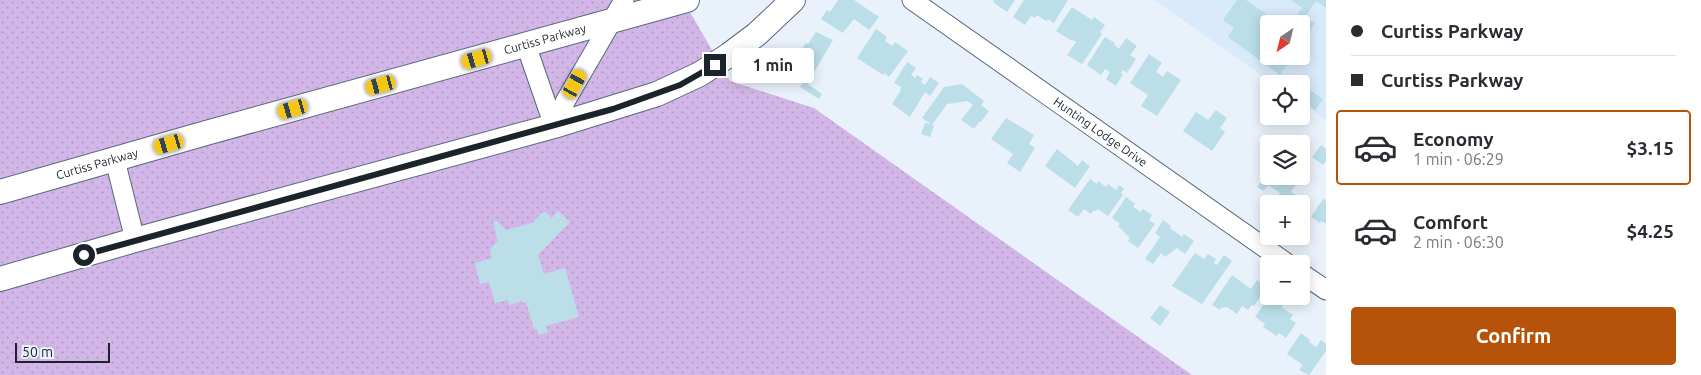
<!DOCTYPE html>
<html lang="en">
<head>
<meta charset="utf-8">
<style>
  :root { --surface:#fff; --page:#f7f7f7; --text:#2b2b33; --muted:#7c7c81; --line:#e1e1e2; --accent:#b45309 }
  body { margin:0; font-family:Ubuntu,sans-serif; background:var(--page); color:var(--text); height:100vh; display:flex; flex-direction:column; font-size:19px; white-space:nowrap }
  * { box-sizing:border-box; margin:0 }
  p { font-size:16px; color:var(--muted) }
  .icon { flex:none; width:28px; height:28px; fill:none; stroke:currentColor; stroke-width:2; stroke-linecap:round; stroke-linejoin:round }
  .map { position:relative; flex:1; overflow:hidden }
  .side { display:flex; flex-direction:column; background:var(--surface); width:375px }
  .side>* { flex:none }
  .hud { display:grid; align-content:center; height:110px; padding:0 25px; background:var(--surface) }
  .needle { width:32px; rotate:215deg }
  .fabs { position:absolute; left:1260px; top:15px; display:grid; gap:10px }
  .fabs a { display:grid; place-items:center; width:50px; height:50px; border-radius:5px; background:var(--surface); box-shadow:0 2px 12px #0003; font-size:25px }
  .scale { position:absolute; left:15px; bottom:12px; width:95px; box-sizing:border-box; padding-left:5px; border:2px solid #1b232b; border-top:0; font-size:14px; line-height:18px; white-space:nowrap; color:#1b232b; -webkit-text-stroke:4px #e9f2fb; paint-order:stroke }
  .end { position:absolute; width:22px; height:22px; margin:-11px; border:6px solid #1b232b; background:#fff; box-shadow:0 0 0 2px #fff }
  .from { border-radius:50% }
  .bubble { position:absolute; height:35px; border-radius:5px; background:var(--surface); box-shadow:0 2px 12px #0003; font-size:16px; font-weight:700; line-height:35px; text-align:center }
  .car { position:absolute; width:15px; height:30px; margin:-15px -8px; border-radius:6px; box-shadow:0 0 4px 1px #0007; background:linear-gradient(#f5c518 24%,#345 0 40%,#f5c518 0 76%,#345 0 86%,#f5c518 0) }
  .hud b { display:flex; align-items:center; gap:18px; height:48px; font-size:19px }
  .hud b+b { border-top:1px solid var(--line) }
  .hud i { width:12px; height:12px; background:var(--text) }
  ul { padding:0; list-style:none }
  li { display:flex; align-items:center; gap:15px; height:75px; margin:0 10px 8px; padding:0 15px; border:2px solid transparent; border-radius:5px }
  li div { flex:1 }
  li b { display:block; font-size:19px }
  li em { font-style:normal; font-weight:700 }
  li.current { border-color:var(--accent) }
  li>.icon { width:45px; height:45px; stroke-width:1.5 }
  .cta { display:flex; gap:10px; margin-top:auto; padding:10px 25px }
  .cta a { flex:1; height:58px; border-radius:5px; background:var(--accent); color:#fff; font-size:20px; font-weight:700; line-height:58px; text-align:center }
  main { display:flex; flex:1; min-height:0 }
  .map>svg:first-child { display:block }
  .built { fill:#d9eafb; fill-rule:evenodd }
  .green { fill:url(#green-dots) }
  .building { fill:#bbdee8 }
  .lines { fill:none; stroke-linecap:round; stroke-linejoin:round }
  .minor-casing { stroke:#55697d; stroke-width:21 }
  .major-casing { stroke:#55697d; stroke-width:26 }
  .minor { stroke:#fff; stroke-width:19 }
  .major { stroke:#fff; stroke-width:24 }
  .route { stroke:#1b232b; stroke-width:6 }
  .labels { text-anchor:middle; stroke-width:5; stroke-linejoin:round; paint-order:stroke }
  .street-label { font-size:12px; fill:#1b232b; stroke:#e9f2fb }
</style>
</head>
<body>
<main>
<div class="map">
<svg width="1326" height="375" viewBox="0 0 1326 375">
  <defs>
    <pattern id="green-dots" width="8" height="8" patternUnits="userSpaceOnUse" patternTransform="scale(1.25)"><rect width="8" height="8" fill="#d3b6e8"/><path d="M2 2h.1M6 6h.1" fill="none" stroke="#b59cc7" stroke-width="1.8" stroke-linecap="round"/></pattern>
  </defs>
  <rect width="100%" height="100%" fill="#e9f2fb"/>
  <path class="built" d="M1154,0h172v120l-25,-18v-18h-27zM1269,24h32v32h-32z"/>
  <path class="green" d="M0,0h683l47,81 84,27 378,267h-1192z"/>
  <path class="building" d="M838,0h16l25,17 -10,13 -15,-11 -11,14 -22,-14 6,-9 3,2z
    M994,0h21l-8,12 -14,-10z
    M1024,0h44l-14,23 -6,-4 -2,2 -9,-6 -2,3 -4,-2 -6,9 -12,-8z
    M1237,0h9l34,24h-11v32h24l-13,19 -52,-38 6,-9 -11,-8z
    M1291,0h35v8l-10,-7 -11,16 10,6 -10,14 -4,-3v-10h-10l11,-16z
    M1072,7l20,13 2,-3 11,8 -5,7 2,2 -20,30 -15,-9 9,-13 -3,-2 -1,1 -16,-10z
    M876,29l11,8 -2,4 7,5 3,-4 13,9 -19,26 -5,-4 -1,2 -26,-17z
    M816,32l17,8 -23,39 1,1 -3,4 14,10 -3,5 -19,-12 4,-6 3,2 2,-3 -19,-13 16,-24 2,1z
    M1105,37l10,6 -1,2 5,4 7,-11 11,8 -7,9 6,4 -9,14 -4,-3 -2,3 2,1 -7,12 -10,-7 4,-7 -5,-3 -4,6 -14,-10z
    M1149,54l13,9 -6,9 7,5 4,-6 14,9 -24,36 -16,-10 7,-11 -18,-12z
    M907,62l9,6 -5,7 4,3 2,-3 6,4 -2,3 4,3 5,-8 9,6 -9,13 -5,-4 -15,25 -18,-13 9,-14h-1l1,-3 -7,-4z
    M962,84l22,17 -3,4 8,6 -8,11 -1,-1 -6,8 -13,-9 12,-15 -6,-4 -20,3 -15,21 2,1 -4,11 -9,-3 4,-11 6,1 -9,-6 22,-31z
    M1304,86l19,13 -8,11 -14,-10v-11z
    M1216,110l11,8 -7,10 5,4 -13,19 -29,-20 13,-19 12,8z
    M1006,118l28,17 -5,9 6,4 -15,24 -13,-9 6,-9 -22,-15z
    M1321,145l5,4v12l-3,4 -11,-8z
    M1057,149l21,17 4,-6 8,6 -15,22 -30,-22z
    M1269,169v7h27l4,3 -9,13 7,4 -5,8h-10l-7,-5 4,-6 -12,-8 -4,6 -7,-4z
    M1090,179l7,5 1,-3 8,6 2,-3 8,6 3,-5 5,4 -3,4 2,2 -15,21 -10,-7 -2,2 -2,-1 -3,4 -7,-5 -6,8 -10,-7z
    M1126,197l9,7 -2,3 8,5 2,-3 9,6 -3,5 6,4 -17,24 -10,-7 2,-3 -12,-12 2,-2 -8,-6z
    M1323,199l3,1v23h-2l-3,-2 -1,2 -9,-6z
    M544,211l8,7 6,-7 12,11 -32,33 6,19 21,-6 14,49 -33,9 2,6 -9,3 -2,-6h-3l-8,-27 -4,1v-2l-13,4 -1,-5 -13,3 -6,-21 -9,2 -5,-21 17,-5 -2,-8 8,-10 -2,-2 1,-1 -4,-15 3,-2 10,10 26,-7z
    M1163,220l8,6 -1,2 12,9 2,-3 10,7 -9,13 -8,-6 -12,9 -4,-4 -8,11 -8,-5 15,-22 -5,-4z
    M1195,253l9,6 4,-5 8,5 -2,4 3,2 7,-10 8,6 -30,43 -30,-18z
    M1232,275l19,14 6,-9 10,7 -13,19 -2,-1 -4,5 -6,-4 -5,8 -10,-7 -6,1 -1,2 -8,-5z
    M1269,296h4l11,8 -3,3 12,8 -3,4 6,4 -10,15 -7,-5 -2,3 -14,-9 2,-3 -10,-7z
    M1160,305l10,7 -10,14 -10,-8z
    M1301,333l9,7 -1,2 7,5 5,-7 5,4v7l-17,24 -10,-5 4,-5 -16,-11z"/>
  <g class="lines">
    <defs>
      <g id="minor">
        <path id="s1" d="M912,0l376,264"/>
        <path d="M526,45l28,81"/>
        <path d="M554,126l12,-26 58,-100"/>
        <path d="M115,160l20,80"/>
        <path d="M1301,273l25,17"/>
      </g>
      <g id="major">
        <path id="s2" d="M0,192l206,-59 481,-133"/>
        <path d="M0,279l135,-39 419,-114 103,-32 43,-20 29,-19 28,-21 36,-34"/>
      </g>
    </defs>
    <use href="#minor" class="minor-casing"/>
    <use href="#major" class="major-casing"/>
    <use href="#minor" class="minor"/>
    <use href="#major" class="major"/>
  </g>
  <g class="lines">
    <path class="route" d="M84,255l529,-146 67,-24 35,-20"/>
  </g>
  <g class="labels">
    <g class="street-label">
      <text dy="4" stroke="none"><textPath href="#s2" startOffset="566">Curtiss Parkway</textPath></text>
      <text dy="4" stroke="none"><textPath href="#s1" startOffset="230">Hunting Lodge Drive</textPath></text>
      <text dy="4" stroke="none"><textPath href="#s2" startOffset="101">Curtiss Parkway</textPath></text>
    </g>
  </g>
</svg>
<div class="fabs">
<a><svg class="needle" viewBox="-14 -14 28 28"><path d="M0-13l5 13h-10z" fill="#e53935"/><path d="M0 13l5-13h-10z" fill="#7c7c81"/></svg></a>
<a><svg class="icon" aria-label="locate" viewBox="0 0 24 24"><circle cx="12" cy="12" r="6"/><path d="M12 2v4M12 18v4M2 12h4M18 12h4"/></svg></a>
<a><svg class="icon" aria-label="layers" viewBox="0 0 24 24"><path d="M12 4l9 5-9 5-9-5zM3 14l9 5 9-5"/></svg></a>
<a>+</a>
<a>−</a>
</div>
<div class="scale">50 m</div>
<i class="end from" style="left:84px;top:255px"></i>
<i class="end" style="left:715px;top:65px"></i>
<div class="bubble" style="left:732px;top:48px;width:82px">1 min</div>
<i class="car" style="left:477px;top:59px;rotate:254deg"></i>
<i class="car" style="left:575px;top:84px;rotate:29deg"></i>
<i class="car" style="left:381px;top:85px;rotate:255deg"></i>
<i class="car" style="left:293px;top:109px;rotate:254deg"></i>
<i class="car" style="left:169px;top:144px;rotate:254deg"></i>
</div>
<section class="side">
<div class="hud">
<b><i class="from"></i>Curtiss Parkway</b>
<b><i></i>Curtiss Parkway</b>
</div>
<ul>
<li class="current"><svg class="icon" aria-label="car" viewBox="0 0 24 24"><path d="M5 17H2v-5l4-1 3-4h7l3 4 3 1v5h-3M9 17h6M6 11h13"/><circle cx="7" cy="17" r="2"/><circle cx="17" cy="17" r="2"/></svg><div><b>Economy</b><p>1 min · 06:29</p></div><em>$3.15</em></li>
<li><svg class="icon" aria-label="car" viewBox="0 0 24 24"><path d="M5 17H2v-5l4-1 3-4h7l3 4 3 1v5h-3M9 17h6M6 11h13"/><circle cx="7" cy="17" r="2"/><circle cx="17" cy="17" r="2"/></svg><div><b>Comfort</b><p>2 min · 06:30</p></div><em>$4.25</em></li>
</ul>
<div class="cta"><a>Confirm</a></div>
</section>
</main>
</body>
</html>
